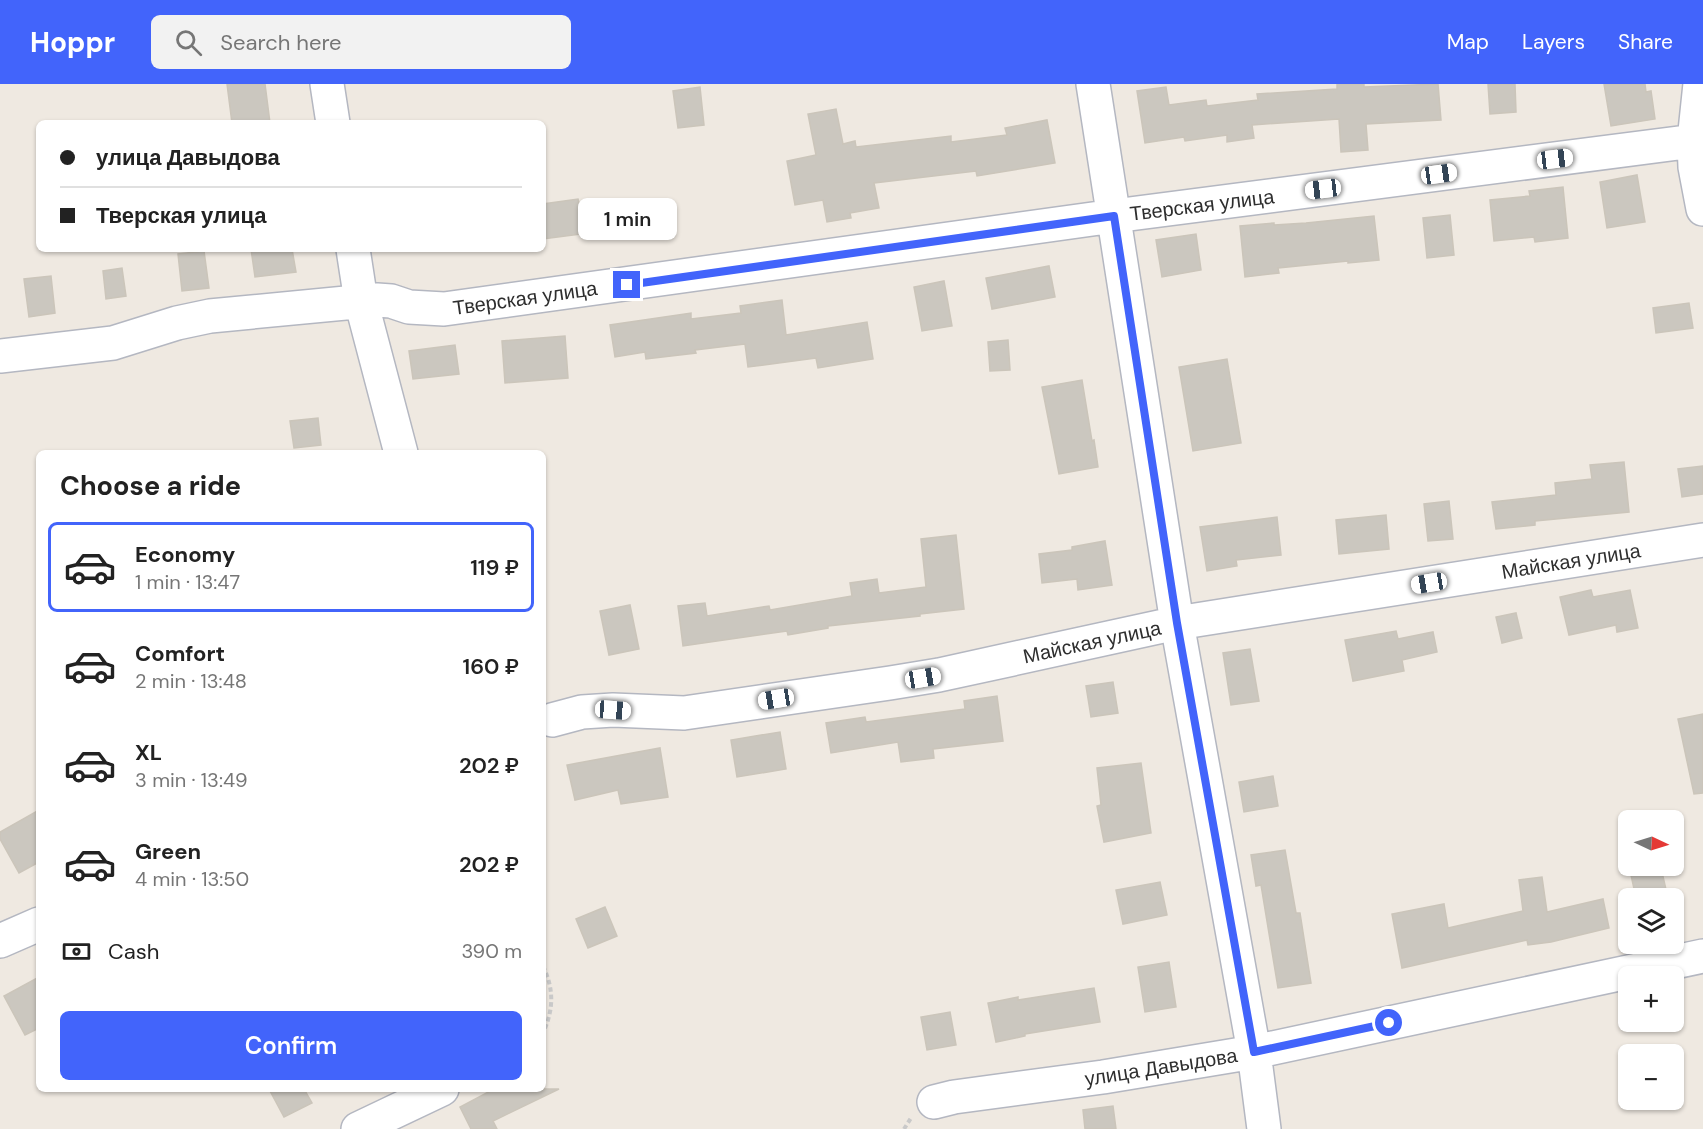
<!DOCTYPE html>
<html lang="en">
<head>
<meta charset="utf-8">
<style>
  :root { --surface:#fff; --page:#f2f2f2; --text:#222; --muted:#767676; --line:#e0e0e0; --accent:#4264fb }
  body { margin:0; font-family:"DM Sans",sans-serif; background:var(--page); color:var(--text); height:100vh; display:flex; flex-direction:column; font-size:22px; white-space:nowrap }
  * { box-sizing:border-box; margin:0 }
  p { font-size:20px; color:var(--muted) }
  .icon { flex:none; width:33px; height:33px; fill:none; stroke:currentColor; stroke-width:2; stroke-linecap:round; stroke-linejoin:round }
  .map { position:relative; flex:1; overflow:hidden }
  .drawer { position:absolute; left:36px; top:366px; width:510px; height:642px; display:flex; flex-direction:column; background:var(--surface); border-radius:9px; box-shadow:0 2px 4px #0004 }
  .drawer>* { flex:none }
  .hud { position:absolute; left:36px; top:36px; width:510px; height:132px; border-radius:9px; box-shadow:0 2px 4px #0004; display:grid; align-content:center; height:132px; padding:0 24px; background:var(--surface) }
  .needle { width:39px; rotate:94deg }
  .controls { position:absolute; left:1618px; top:726px; display:grid; gap:12px }
  .controls a { display:grid; place-items:center; width:66px; height:66px; border-radius:9px; background:var(--surface); box-shadow:0 2px 4px #0004; font-size:30px }
  .end { position:absolute; width:27px; height:27px; margin:-14px; border:8px solid #4264fb; background:#fff; box-shadow:0 0 0 3px #fff }
  .from { border-radius:50% }
  .bubble { position:absolute; height:42px; border-radius:9px; background:var(--surface); box-shadow:0 2px 4px #0004; font-size:20px; font-weight:600; line-height:42px; text-align:center }
  .car { position:absolute; width:18px; height:36px; margin:-18px -9px; border-radius:8px; box-shadow:0 0 4px 2px #0007; background:linear-gradient(#fff 24%,#345 0 40%,#fff 0 76%,#345 0 86%,#fff 0) }
  .hud b { display:flex; align-items:center; gap:21px; height:57px; font-size:22px }
  .hud b+b { border-top:2px solid var(--line) }
  .hud i { width:15px; height:15px; background:var(--text) }
  ul { padding:0; list-style:none }
  li { display:flex; align-items:center; gap:18px; height:90px; margin:0 12px 9px; padding:0 12px; border:3px solid transparent; border-radius:9px }
  li div { flex:1 }
  li b { display:block; font-size:22px }
  li em { font-style:normal; font-weight:600 }
  li.on { border-color:var(--accent) }
  li>.icon { width:54px; height:54px; stroke-width:1.5 }
  h2 { padding:0 24px; font-size:27px; line-height:72px }
  .pay { display:flex; align-items:center; gap:15px; height:66px; padding:0 24px; font-size:22px }
  .pay p { margin-inline-start:auto }
  .primary-button { display:flex; gap:12px; margin-top:auto; padding:12px 24px }
  .primary-button a { flex:1; height:69px; border-radius:9px; background:var(--accent); color:#fff; font-size:24px; font-weight:600; line-height:69px; text-align:center }
  header { display:flex; align-items:center; gap:36px; box-sizing:border-box; height:84px; padding:0 30px; background:var(--accent); color:#fff }
  header strong { font-size:28px }
  nav { display:flex; gap:33px; margin-inline-start:auto; font-size:21px }
  .search { width:420px; height:54px; background:var(--page); display:flex; align-items:center; gap:15px; box-sizing:border-box; padding:0 21px; border-radius:9px; color:var(--muted); font-size:22px }
  .map>svg:first-child { display:block }
  .building { fill:#cbc7bf; stroke:#cbc5ba; stroke-width:1.5 }
  .lines { fill:none; stroke-linecap:round; stroke-linejoin:round }
  .minor-casing { stroke:#b4b7c1; stroke-width:36 }
  .path { stroke:#c9c9c9; stroke-width:4; stroke-dasharray:4.5 3; stroke-linecap:butt }
  .minor { stroke:#fff; stroke-width:33 }
  .route { stroke:#4264fb; stroke-width:8 }
  .labels { text-anchor:middle; stroke-width:4.5; stroke-linejoin:round; paint-order:stroke }
  .street-label { font-size:20px; fill:#2e2e2e; stroke:#fff }
</style>
</head>
<body>
<header>
<strong>Hoppr</strong>
<div class="search"><svg class="icon" aria-label="search" viewBox="0 0 24 24"><circle cx="10" cy="10" r="6"/><path d="M15 15l6 6"/></svg>Search here</div>
<nav><a>Map</a><a>Layers</a><a>Share</a></nav>
</header>
<div class="map">
<svg width="1703" height="1045" viewBox="0 0 1703 1045">
  <rect width="100%" height="100%" fill="#efe9e1"/>
  <path class="building" d="M227,0h38l5,39h-38z
    M1337,0h27v3l74,-3 3,36 -75,4 2,26 -27,2 -2,-33 -87,6 2,13 -27,4v-7l-42,6 -1,-4 -39,6 -8,-52 29,-4 3,18 37,-5 1,6 51,-6 -1,-6 80,-5z
    M1488,0h27l1,28 -26,2z
    M1604,0h41l1,8 5,-1 4,28 -44,7z
    M700,3l4,38 -26,3 -5,-37z
    M836,25l7,35 12,-3 1,6 95,-11v6l56,-7 -2,-7 42,-8 8,43 -78,13 -1,-5 -102,12 5,25 -29,5 1,5 -24,4 -4,-22 -28,5 -8,-44 29,-6 -8,-41z
    M1637,91l8,47 -38,6 -7,-46z
    M1563,103l5,51 -33,4 -1,-5 -40,4 -4,-41 40,-4 -1,-5z
    M578,115l2,9 42,-5 4,30 -21,3 -1,-5 -61,8v-35z
    M1450,131l4,40 -27,3 -4,-40z
    M1374,132l5,44 -31,3v-2l-70,7 1,5 -34,4 -5,-51 34,-3v2l32,-2z
    M1196,150l5,36 -39,7 -6,-37z
    M251,165h41l4,23 -41,5z
    M204,167l5,37 -27,3 -4,-37z
    M1049,182l6,31 -63,12 -6,-31z
    M122,184l4,28 -20,3 -3,-28z
    M51,192l4,37 -26,4 -5,-38z
    M944,197l8,45 -30,5 -8,-44z
    M782,216l4,35 81,-13 6,37 -55,9 -2,-10 -68,9 -3,-23 -50,6 1,3 -50,6 -1,-7 -30,5 -5,-32 81,-12v6l50,-6 -1,-7z
    M1689,219l4,25 -37,5 -3,-25z
    M565,252l3,42 -63,5 -3,-42z
    M1008,256l2,30 -20,1 -2,-29z
    M455,261l4,29 -46,5 -4,-28z
    M1227,275l14,84 -48,8 -14,-84z
    M1082,296l10,61 2,-1 4,27 -39,7 -17,-87z
    M318,334l3,27 -27,3 -4,-27z
    M1624,378l5,50 -94,9v4l-39,4 -4,-27 64,-7 -1,-12 37,-4 -2,-14z
    M1703,382v28l-21,3 -4,-28z
    M1449,417l4,38 -25,2 -4,-37z
    M1386,431l3,34 -50,5 -3,-34z
    M1277,433l4,38 -45,5 1,6 -30,5 -7,-44z
    M956,451l8,74 -44,5v2l-92,10v2l-40,7 -1,-4 -104,15 -5,-40 27,-3 2,13 62,-10 1,4 82,-14 -2,-13 27,-4 2,14 47,-6 -5,-48z
    M1105,457l7,44 -34,5 -1,-11 -35,4 -3,-29 33,-4v-3z
    M1591,506l2,7 37,-7 8,38 -21,4 -1,-7 -47,10 -9,-38z
    M630,521l9,44 -30,6 -9,-44z
    M1516,529l6,25 -20,5 -6,-26z
    M1396,547l2,8 35,-7 4,20 -35,8 2,11 -51,10 -8,-41z
    M1250,565l9,52 -28,4 -8,-52z
    M1113,598l5,31 -27,4 -5,-31z
    M997,612l6,45 -70,8 1,9 -33,4 -3,-20 -67,11 -5,-30 39,-6 1,5 99,-13 -1,-8z
    M1703,630v79l-9,1 -16,-75z
    M780,648l6,37 -49,8 -6,-37z
    M660,664l8,49 -47,7 -3,-14 -43,10 -8,-35z
    M1141,679l10,70 -47,9 -7,-36 4,-1 -4,-37z
    M1273,692l5,30 -34,6 -5,-30z
    M39,726v52l-20,11 -19,-34v-7z
    M1285,766l11,63h4l11,70 -33,5 -17,-103 -5,1 -5,-31z
    M1661,784l7,30h-32l-5,-23z
    M1542,793l5,35 56,-13 6,29 -58,14 -23,3 -1,-5 -125,28 -10,-54 52,-10 4,24 75,-17 -4,-31z
    M1160,798l7,33 -44,9 -7,-34z
    M605,823l12,29 -29,12 -12,-29z
    M1169,878l7,45 -31,5 -7,-45z
    M39,893v51l-14,7 -21,-39z
    M1094,904l6,34 -75,12v2l-29,6 -8,-39 30,-6v3z
    M950,928l6,33 -29,5 -6,-33z
    M269,1005h35l8,14 -28,14z
    M494,1005h65l-66,32 4,8h-26l-11,-22z
    M1113,1022l3,23h-31l-2,-19z"/>
  <g class="lines">
    <defs>
      <path id="minor" d="M327,0l6,39
        M1093,0l84,539 77,429 10,77
        M1700,0l-6,57 1,26 8,42
        M353,165l8,52 40,152
        M0,272l113,-13 64,-20 33,-7 167,-16 14,1 18,6 35,2 670,-93 580,-75
        M552,636l30,-8 31,-2 71,3 206,-30 49,-8 238,-52 526,-83
        M0,857l39,-17
        M934,1018l20,-5 149,-20 151,-25 449,-96
        M358,1045l84,-40"/>
    </defs>
    <use href="#minor" class="minor-casing"/>
    <path class="path" d="M543,882c11,23 11,43 0,67
      M904,1045l7,-11"/>
    <use href="#minor" class="minor"/>
  </g>
  <g class="lines">
    <path class="route" d="M627,201l487,-69 63,407 77,429 135,-29"/>
  </g>
  <g class="labels">
    <g class="street-label">
      <text transform="translate(1202 121) rotate(-7)" y="7">Тверская улица</text>
      <text transform="translate(525 214) rotate(-8)" y="7">Тверская улица</text>
      <text transform="translate(1571 477) rotate(-9)" y="7">Майская улица</text>
      <text transform="translate(1092 558) rotate(-12)" y="7">Майская улица</text>
      <text transform="translate(1161 983) rotate(-9)" y="7">улица Давыдова</text>
    </g>
  </g>
</svg>
<div class="controls">
<a><svg class="needle" viewBox="-14 -14 28 28"><path d="M0-13l5 13h-10z" fill="#e53935"/><path d="M0 13l5-13h-10z" fill="#767676"/></svg></a>
<a><svg class="icon" aria-label="layers" viewBox="0 0 24 24"><path d="M12 4l9 5-9 5-9-5zM3 14l9 5 9-5"/></svg></a>
<a>+</a>
<a>−</a>
</div>
<i class="end from" style="left:1389px;top:939px"></i>
<i class="end" style="left:627px;top:201px"></i>
<div class="bubble" style="left:578px;top:114px;width:99px">1 min</div>
<i class="car" style="left:1555px;top:75px;rotate:83deg"></i>
<i class="car" style="left:1439px;top:90px;rotate:82deg"></i>
<i class="car" style="left:1323px;top:105px;rotate:263deg"></i>
<i class="car" style="left:1429px;top:499px;rotate:261deg"></i>
<i class="car" style="left:923px;top:594px;rotate:81deg"></i>
<i class="car" style="left:776px;top:615px;rotate:261deg"></i>
<i class="car" style="left:613px;top:626px;rotate:94deg"></i>
<div class="hud">
<b><i class="from"></i>улица Давыдова</b>
<b><i></i>Тверская улица</b>
</div>
<section class="drawer">
<h2>Choose a ride</h2>
<ul>
<li class="on"><svg class="icon" aria-label="car" viewBox="0 0 24 24"><path d="M5 17H2v-5l4-1 3-4h7l3 4 3 1v5h-3M9 17h6M6 11h13"/><circle cx="7" cy="17" r="2"/><circle cx="17" cy="17" r="2"/></svg><div><b>Economy</b><p>1 min · 13:47</p></div><em>119 ₽</em></li>
<li><svg class="icon" aria-label="car" viewBox="0 0 24 24"><path d="M5 17H2v-5l4-1 3-4h7l3 4 3 1v5h-3M9 17h6M6 11h13"/><circle cx="7" cy="17" r="2"/><circle cx="17" cy="17" r="2"/></svg><div><b>Comfort</b><p>2 min · 13:48</p></div><em>160 ₽</em></li>
<li><svg class="icon" aria-label="car" viewBox="0 0 24 24"><path d="M5 17H2v-5l4-1 3-4h7l3 4 3 1v5h-3M9 17h6M6 11h13"/><circle cx="7" cy="17" r="2"/><circle cx="17" cy="17" r="2"/></svg><div><b>XL</b><p>3 min · 13:49</p></div><em>202 ₽</em></li>
<li><svg class="icon" aria-label="car" viewBox="0 0 24 24"><path d="M5 17H2v-5l4-1 3-4h7l3 4 3 1v5h-3M9 17h6M6 11h13"/><circle cx="7" cy="17" r="2"/><circle cx="17" cy="17" r="2"/></svg><div><b>Green</b><p>4 min · 13:50</p></div><em>202 ₽</em></li>
</ul>
<div class="pay"><svg class="icon" aria-label="cash" viewBox="0 0 24 24"><path d="M3 7h18v10H3z"/><circle cx="12" cy="12" r="2"/></svg>Cash<p>390 m</p></div>
<div class="primary-button"><a>Confirm</a></div>
</section>
</div>
</body>
</html>
